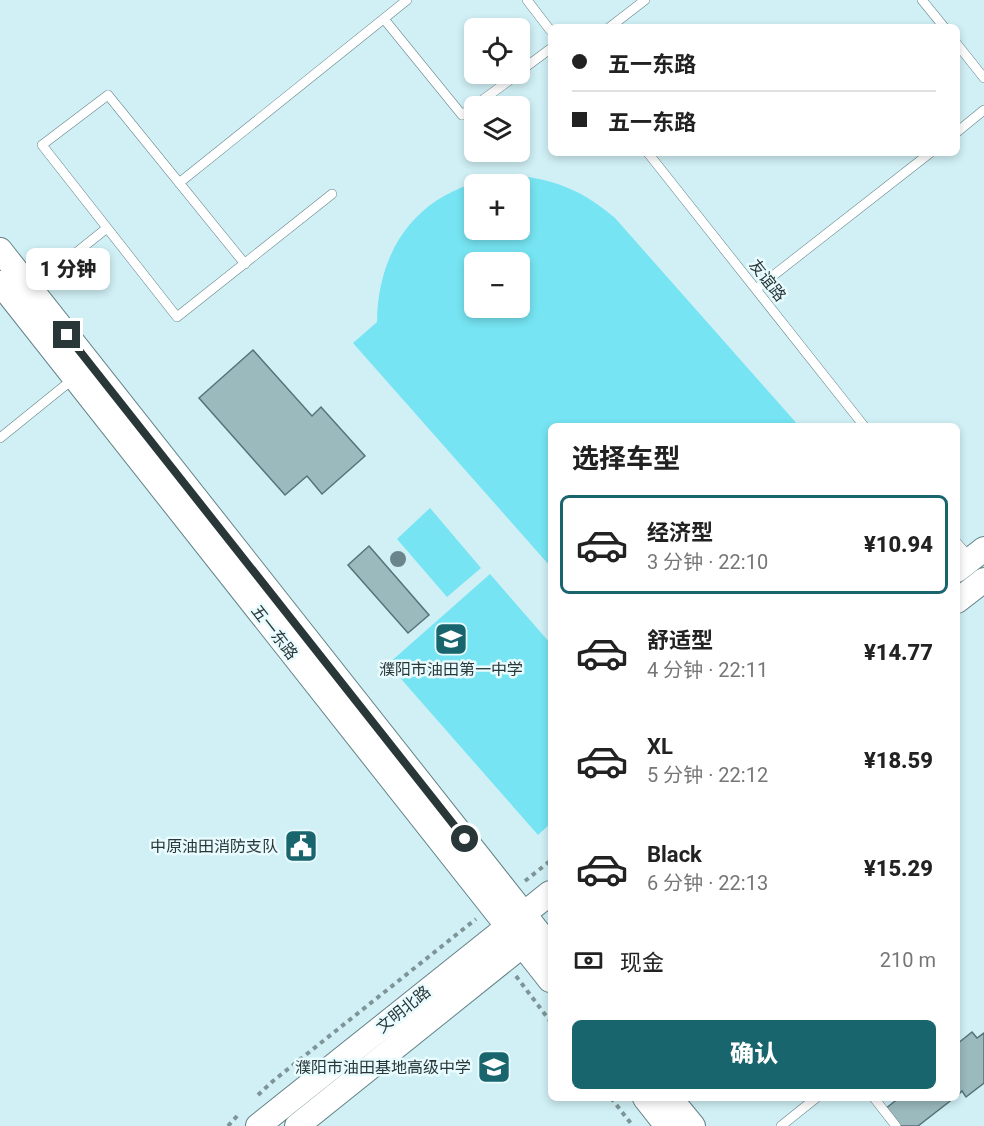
<!DOCTYPE html>
<html lang="zh">
<head>
<meta charset="utf-8">
<style>
  :root { --surface:#fff; --page:#f6f6f6; --text:#222; --muted:#767676; --line:#e0e0e0; --accent:#18656d }
  body { margin:0; font-family:Roboto,"Noto Sans SC",sans-serif; background:var(--page); color:var(--text); height:100vh; display:flex; flex-direction:column; font-size:22px; white-space:nowrap }
  * { box-sizing:border-box; margin:0 }
  p { font-size:20px; color:var(--muted) }
  .icon { flex:none; width:33px; height:33px; fill:none; stroke:currentColor; stroke-width:2; stroke-linecap:round; stroke-linejoin:round }
  .map { position:relative; flex:1; overflow:hidden }
  .panel { position:absolute; left:548px; top:423px; width:412px; height:678px; display:flex; flex-direction:column; background:var(--surface); border-radius:9px; box-shadow:0 3px 9px #0003 }
  .panel>* { flex:none }
  .banner { position:absolute; left:548px; top:24px; width:412px; height:132px; border-radius:9px; box-shadow:0 3px 9px #0003; display:grid; align-content:center; height:132px; padding:0 24px; background:var(--surface) }
  .fabs { position:absolute; left:464px; top:18px; display:grid; gap:12px }
  .fabs a { display:grid; place-items:center; width:66px; height:66px; border-radius:9px; background:var(--surface); box-shadow:0 3px 9px #0003; font-size:30px }
  .end { position:absolute; width:27px; height:27px; margin:-14px; border:8px solid #2a3738; background:#fff; box-shadow:0 0 0 3px #fff }
  .from { border-radius:50% }
  .bubble { position:absolute; height:42px; border-radius:9px; background:var(--surface); box-shadow:0 3px 9px #0003; font-size:20px; font-weight:800; line-height:42px; text-align:center }
  .banner b { display:flex; align-items:center; gap:21px; height:57px; font-size:22px }
  .banner b+b { border-top:2px solid var(--line) }
  .banner i { width:15px; height:15px; background:var(--text) }
  ul { padding:0; list-style:none }
  li { display:flex; align-items:center; gap:18px; height:99px; margin:0 12px 9px; padding:0 12px; border:3px solid transparent; border-radius:9px }
  li div { flex:1 }
  li b { display:block; font-size:22px }
  li em { font-style:normal; font-weight:800 }
  li.on { border-color:var(--accent) }
  li>.icon { width:54px; height:54px; stroke-width:1.5 }
  h2 { padding:0 24px; font-size:27px; line-height:72px }
  .pay { display:flex; align-items:center; gap:15px; height:66px; padding:0 24px; font-size:22px }
  .pay p { margin-inline-start:auto }
  .action { display:flex; gap:12px; margin-top:auto; padding:12px 24px }
  .action a { flex:1; height:69px; border-radius:9px; background:var(--accent); color:#fff; font-size:24px; font-weight:800; line-height:69px; text-align:center }
  .map>svg:first-child { display:block }
  .green { fill:#76e4f2; fill-rule:evenodd }
  .building { fill:#9bbabe; stroke:#567377; stroke-width:1.5 }
  .lines { fill:none; stroke-linecap:round; stroke-linejoin:round }
  .service-casing { stroke:#658387; stroke-width:10 }
  .tertiary-casing { stroke:#658387; stroke-width:26 }
  .path { stroke:#7e9497; stroke-width:4; stroke-dasharray:4.5 4.5; stroke-linecap:butt }
  .service { stroke:#fff; stroke-width:9 }
  .tertiary { stroke:#fff; stroke-width:24 }
  .tree { fill:#6b868a }
  .route { stroke:#2a3738; stroke-width:8 }
  .labels { text-anchor:middle; stroke-width:5; stroke-linejoin:round; paint-order:stroke }
  .street-label { font-size:16px; fill:#2a3738; stroke:#e8fbfe }
  .poi-label { font-size:16px; fill:#2a3738; stroke:#e8fbfe; text-anchor:end }
</style>
</head>
<body>
<div class="map">
<svg width="984" height="1126" viewBox="0 0 984 1126">
  <rect width="100%" height="100%" fill="#d0f0f5"/>
  <path class="green" d="M520,176c38,4 66,17 95,42l184,208h-249v140l-197,-223 24,-21c1,-87 56,-143 143,-146zM474,184h45v46h-45zM519,262v46h-45v-46z
    M430,508l51,60 -34,29 -50,-58z
    M490,574l60,69v181l-12,11 -150,-171z"/>
  <path class="building" d="M253,350l59,66 9,-9 44,49 -43,38 -15,-18 -22,19 -86,-97z
    M369,546l60,69 -21,18 -60,-68z
    M972,1032l5,6 7,-5v50l-18,14 -4,-6 -5,5v-52z
    M899,1098h55l-36,28h-19l-14,-17z"/>
  <g class="lines">
    <defs>
      <path id="service" d="M527,0l23,30
        M922,0l22,27
        M384,19l78,96 56,-41
        M610,27l35,-27
        M957,44l27,34
        M519,72l31,-23
        M957,132l27,-22
        M648,153l216,273
        M179,183l228,-183
        M245,264l-137,-169 -66,50 135,172 155,-123
        M32,288l75,-60
        M756,289l174,-136
        M0,438l73,-59
        M957,543l13,15
        M874,1098l22,28
        M781,1126l35,-28"/>
      <path id="tertiary" d="M0,250l550,697
        M0,283l550,697
        M957,570l27,-21
        M957,601l27,-21
        M645,1098l22,28
        M670,1098l23,28
        M258,1126l292,-233
        M297,1126l237,-190"/>
    </defs>
    <use href="#service" class="service-casing"/>
    <use href="#tertiary" class="tertiary-casing"/>
    <path class="path" d="M525,881l25,-20
      M516,976l34,45
      M258,1095l15,-14 203,-162
      M611,1098l22,28
      M228,1126l10,-11"/>
    <use href="#service" class="service"/>
    <use href="#tertiary" class="tertiary"/>
  </g>
  <circle class="tree" cx="398" cy="559" r="8"/>
  <g class="lines">
    <path class="route" d="M67,335l398,504"/>
  </g>
  <defs>
    <symbol id="school-square" viewBox="-11 -11 22 22"><rect x="-9" y="-9" width="18" height="18" rx="4" fill="#18656d" stroke="#e8fbfe"/><path d="M0-5L7-2L0 1L-7-2ZM-4 1L0 2.5L4 1V4Q0 6-4 4Z" fill="#fff"/></symbol>
    <symbol id="civic-square" viewBox="-11 -11 22 22"><rect x="-9" y="-9" width="18" height="18" rx="4" fill="#18656d" stroke="#e8fbfe"/><path d="M-.6-6.5H3V-4.5H.6V-3L4-1V1h2V6H-6V1h2V-1L-.6-3ZM-1.2 2.5V6h2.4V2.5Z" fill="#fff"/></symbol>
  </defs>
  <g fill-rule="evenodd">
    <use href="#school-square" x="432" y="620" width="38" height="38"/>
    <use href="#civic-square" x="282" y="827" width="38" height="38"/>
    <use href="#school-square" x="475" y="1048" width="38" height="38"/>
  </g>
  <g class="labels">
    <g class="street-label">
      <text transform="translate(768 280) rotate(52)" y="6">友谊路</text>
      <text transform="translate(275 632) rotate(52)" y="6">五一东路</text>
      <text transform="translate(403 1009) rotate(-39)" y="6">文明北路</text>
    </g>
    <g class="poi-label">
      <text x="451" y="675" text-anchor="middle">濮阳市油田第一中学</text>
      <text x="278" y="852">中原油田消防支队</text>
      <text x="471" y="1073">濮阳市油田基地高级中学</text>
    </g>
  </g>
</svg>
<div class="fabs">
<a><svg class="icon" aria-label="locate" viewBox="0 0 24 24"><circle cx="12" cy="12" r="6"/><path d="M12 2v4M12 18v4M2 12h4M18 12h4"/></svg></a>
<a><svg class="icon" aria-label="layers" viewBox="0 0 24 24"><path d="M12 4l9 5-9 5-9-5zM3 14l9 5 9-5"/></svg></a>
<a>+</a>
<a>−</a>
</div>
<i class="end from" style="left:465px;top:839px"></i>
<i class="end" style="left:67px;top:335px"></i>
<div class="bubble" style="left:26px;top:248px;width:84px">1 分钟</div>
<div class="banner">
<b><i class="from"></i>五一东路</b>
<b><i></i>五一东路</b>
</div>
<section class="panel">
<h2>选择车型</h2>
<ul>
<li class="on"><svg class="icon" aria-label="car" viewBox="0 0 24 24"><path d="M5 17H2v-5l4-1 3-4h7l3 4 3 1v5h-3M9 17h6M6 11h13"/><circle cx="7" cy="17" r="2"/><circle cx="17" cy="17" r="2"/></svg><div><b>经济型</b><p>3 分钟 · 22:10</p></div><em>¥10.94</em></li>
<li><svg class="icon" aria-label="car" viewBox="0 0 24 24"><path d="M5 17H2v-5l4-1 3-4h7l3 4 3 1v5h-3M9 17h6M6 11h13"/><circle cx="7" cy="17" r="2"/><circle cx="17" cy="17" r="2"/></svg><div><b>舒适型</b><p>4 分钟 · 22:11</p></div><em>¥14.77</em></li>
<li><svg class="icon" aria-label="car" viewBox="0 0 24 24"><path d="M5 17H2v-5l4-1 3-4h7l3 4 3 1v5h-3M9 17h6M6 11h13"/><circle cx="7" cy="17" r="2"/><circle cx="17" cy="17" r="2"/></svg><div><b>XL</b><p>5 分钟 · 22:12</p></div><em>¥18.59</em></li>
<li><svg class="icon" aria-label="car" viewBox="0 0 24 24"><path d="M5 17H2v-5l4-1 3-4h7l3 4 3 1v5h-3M9 17h6M6 11h13"/><circle cx="7" cy="17" r="2"/><circle cx="17" cy="17" r="2"/></svg><div><b>Black</b><p>6 分钟 · 22:13</p></div><em>¥15.29</em></li>
</ul>
<div class="pay"><svg class="icon" aria-label="cash" viewBox="0 0 24 24"><path d="M3 7h18v10H3z"/><circle cx="12" cy="12" r="2"/></svg>现金<p>210 m</p></div>
<div class="action"><a>确认</a></div>
</section>
</div>
</body>
</html>
